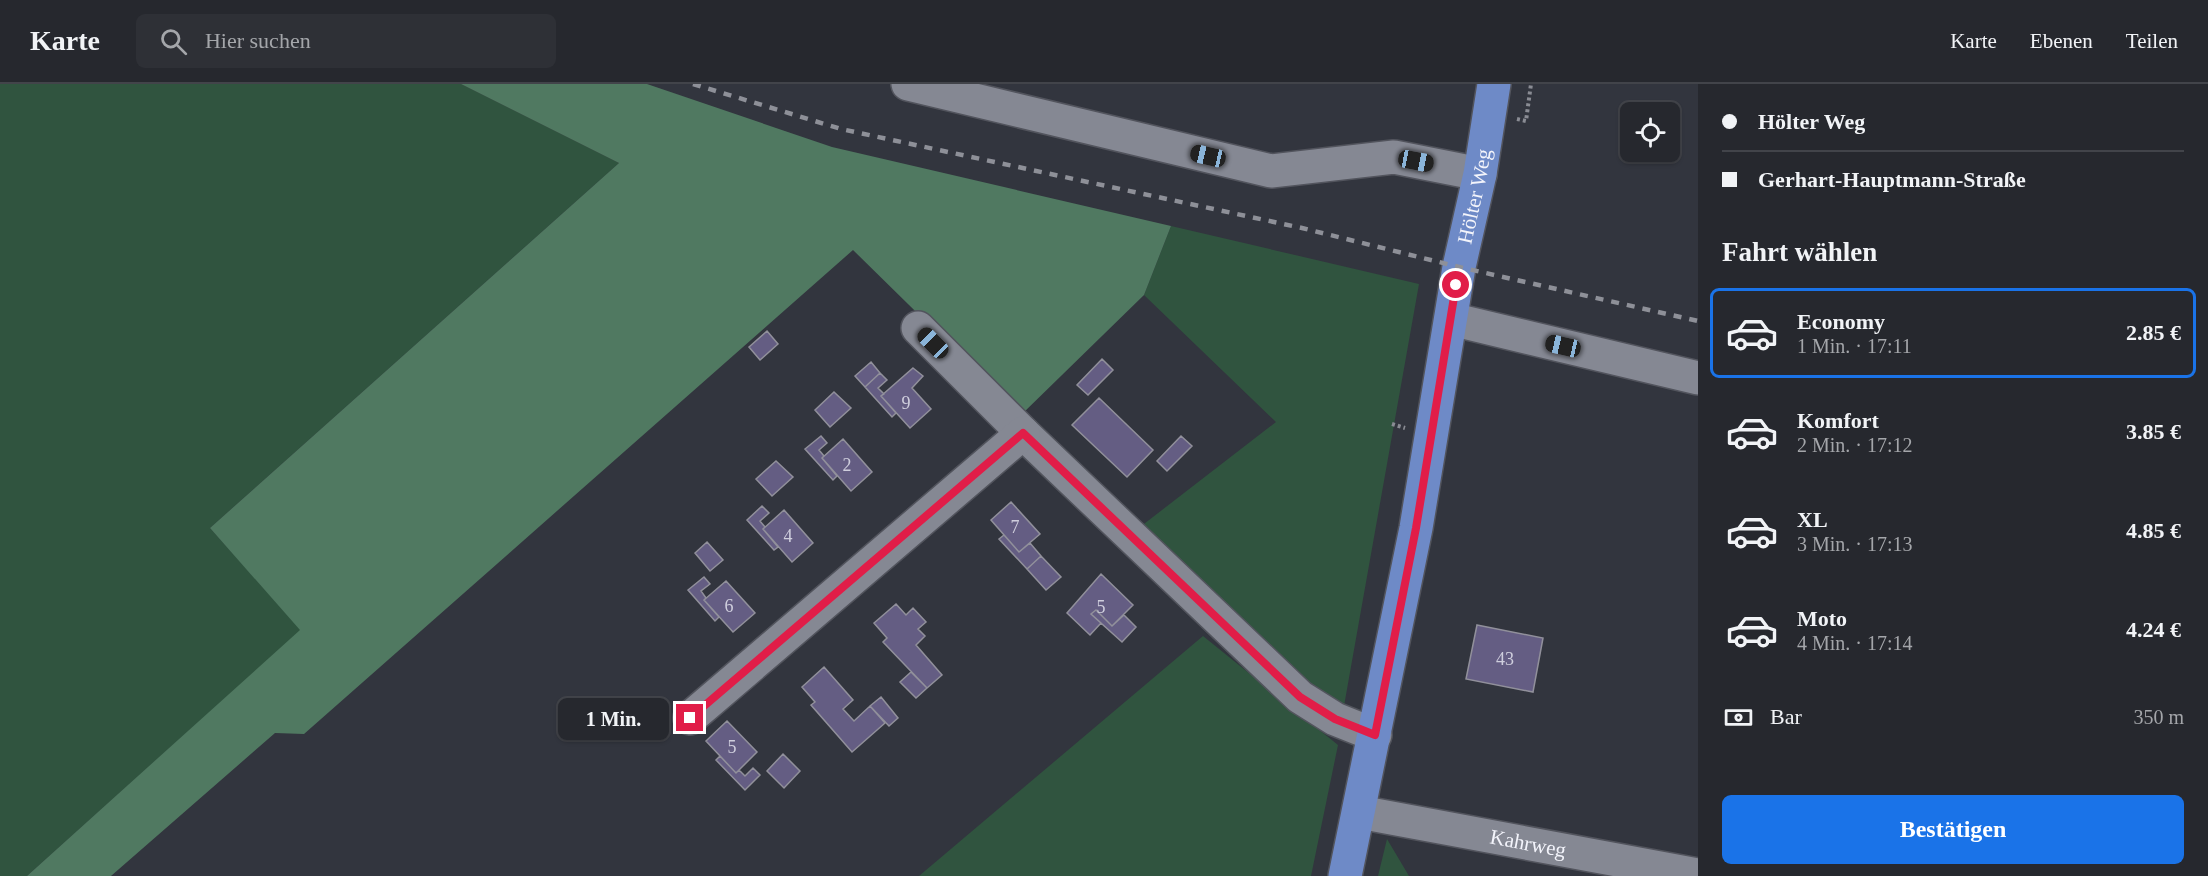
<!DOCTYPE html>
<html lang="de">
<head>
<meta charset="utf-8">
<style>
  :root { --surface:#26282e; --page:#2e3036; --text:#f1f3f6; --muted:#a4a6aa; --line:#42444a; --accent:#1a73e8 }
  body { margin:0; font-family:"Times New Roman",serif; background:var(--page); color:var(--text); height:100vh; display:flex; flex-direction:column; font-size:22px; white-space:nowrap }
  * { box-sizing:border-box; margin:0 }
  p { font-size:20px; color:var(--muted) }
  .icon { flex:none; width:33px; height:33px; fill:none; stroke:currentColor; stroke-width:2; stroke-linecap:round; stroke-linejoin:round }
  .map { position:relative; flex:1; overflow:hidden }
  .drawer { display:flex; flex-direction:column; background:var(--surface); width:510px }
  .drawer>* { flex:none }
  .hud { display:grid; align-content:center; height:132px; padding:0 24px; background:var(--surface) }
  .fabs { position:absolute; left:1620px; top:18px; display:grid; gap:12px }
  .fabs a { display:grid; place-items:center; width:60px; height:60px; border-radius:9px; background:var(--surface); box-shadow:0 2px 4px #0004,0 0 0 2px var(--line); font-size:30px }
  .end { position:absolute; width:27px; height:27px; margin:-14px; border:8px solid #e11d48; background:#fff; box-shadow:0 0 0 3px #fff }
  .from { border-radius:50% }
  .bubble { position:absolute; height:42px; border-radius:9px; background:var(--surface); box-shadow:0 2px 4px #0004,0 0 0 2px var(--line); font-size:20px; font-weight:700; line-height:42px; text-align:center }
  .car { position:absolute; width:18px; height:36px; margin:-18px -9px; border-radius:8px; box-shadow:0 0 4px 2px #0007; background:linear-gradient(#222 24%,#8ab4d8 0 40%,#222 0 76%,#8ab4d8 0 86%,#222 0) }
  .hud b { display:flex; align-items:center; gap:21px; height:57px; font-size:22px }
  .hud b+b { border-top:2px solid var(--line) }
  .hud i { width:15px; height:15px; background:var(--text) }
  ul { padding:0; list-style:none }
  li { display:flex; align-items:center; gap:18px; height:90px; margin:0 12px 9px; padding:0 12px; border:3px solid transparent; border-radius:9px }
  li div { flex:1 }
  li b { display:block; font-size:22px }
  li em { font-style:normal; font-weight:700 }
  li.selected { border-color:var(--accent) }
  li>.icon { width:54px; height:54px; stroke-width:1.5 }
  h2 { padding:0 24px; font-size:27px; line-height:72px }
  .pay { display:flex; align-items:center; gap:15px; height:66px; padding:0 24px; font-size:22px }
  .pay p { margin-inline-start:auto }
  .action { display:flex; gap:12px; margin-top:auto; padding:12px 24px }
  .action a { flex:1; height:69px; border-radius:9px; background:var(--accent); color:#fff; font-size:24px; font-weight:700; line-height:69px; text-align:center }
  header { display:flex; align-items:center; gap:36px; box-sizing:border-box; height:84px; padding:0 30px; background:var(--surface); border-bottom:2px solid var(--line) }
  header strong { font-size:28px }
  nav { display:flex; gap:33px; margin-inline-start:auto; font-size:21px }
  .search { width:420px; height:54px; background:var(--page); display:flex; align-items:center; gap:15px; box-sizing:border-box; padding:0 21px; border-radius:9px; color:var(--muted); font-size:22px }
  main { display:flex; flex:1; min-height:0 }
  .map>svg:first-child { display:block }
  .green { fill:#30543f }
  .forest { fill:#507961 }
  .building { fill:#645d83; stroke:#91909b; stroke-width:1.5 }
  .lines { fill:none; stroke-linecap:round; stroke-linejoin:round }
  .minor-casing { stroke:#52545d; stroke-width:36 }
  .major-casing { stroke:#52545d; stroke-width:36 }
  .path { stroke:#8a8c94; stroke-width:4; stroke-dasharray:3 3; stroke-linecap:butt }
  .minor { stroke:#858893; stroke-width:33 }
  .major { stroke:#6e8ac7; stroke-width:33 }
  .rail { stroke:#8e9098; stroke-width:4.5; stroke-dasharray:8 8; stroke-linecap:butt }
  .route { stroke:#e11d48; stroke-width:8 }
  .labels { text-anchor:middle; stroke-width:5; stroke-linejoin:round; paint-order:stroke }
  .number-label { font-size:18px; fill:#cfcedd }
  .street-label { font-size:21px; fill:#f3f4fb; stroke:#32353e }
</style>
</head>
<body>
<header>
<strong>Karte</strong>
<div class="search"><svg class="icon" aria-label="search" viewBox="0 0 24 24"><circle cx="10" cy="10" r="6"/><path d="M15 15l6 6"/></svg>Hier suchen</div>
<nav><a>Karte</a><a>Ebenen</a><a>Teilen</a></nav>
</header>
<main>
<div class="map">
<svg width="1698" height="792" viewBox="0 0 1698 792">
  <rect width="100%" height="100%" fill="#32353e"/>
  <path class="green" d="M0,0h461l158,79 -409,365 91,102 -274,246h-27z
    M1171,142l248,58 -75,422 -42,-21 -162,-158 136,-105 -132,-127z
    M1203,552l135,109 -27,131h-392z
    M1387,755l22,37h-31z"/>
  <path class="forest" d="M461,0h186l185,63 339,79 -27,69 -123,120 -168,-165 -549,484 -29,-1 -164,143h-84l273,-246 -90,-102 409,-365z"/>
  <path class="building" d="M767,247l11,13 -18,16 -11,-13z
    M1102,275l11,11 -25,25 -11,-10z
    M871,278l9,11 -15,14 -10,-11z
    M913,284l10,8 -11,12 19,21 -21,19 -29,-32z
    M880,289l7,7 -9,8 6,6 -3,2 15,17 -4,4 -27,-30z
    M834,308l17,16 -21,19 -15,-17z
    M1099,314l54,52 -26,27 -55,-52z
    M821,352l6,7 -8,7 5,6 -2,2 15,18 -4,4 -28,-31z
    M1181,352l11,10 -25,25 -10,-10z
    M843,355l29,33 -21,19 -29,-33z
    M776,377l17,16 -21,19 -16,-17z
    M1011,418l29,32 -21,18 -28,-32z
    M762,422l7,7 -9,8 5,6 -2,2 15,18 -4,3 -27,-30z
    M784,426l29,33 -21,19 -29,-33z
    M1004,451l15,17 11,-9 11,13 -14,13 -28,-30z
    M707,458l16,18 -13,11 -15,-18z
    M1041,472l20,21 -15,13 -19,-21z
    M1101,490l32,31 -21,21 -16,-16 -5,4 10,9 -11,12 -23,-22z
    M704,493l6,7 -9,7 5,7 -2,2 15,17 -4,4 -27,-31z
    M726,497l29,32 -22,19 -29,-32z
    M896,520l10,11 7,-7 13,14 -8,7 7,7 -9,9 26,30 -15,13 -44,-46 4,-4 -13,-15z
    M1096,526l16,16 12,-11 12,12 -14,15 -31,-28z
    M1477,541l66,13 -10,54 -67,-13z
    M824,583l29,33 -10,9 11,12 16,-15 15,17 -33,29 -41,-47 4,-3 -13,-15z
    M911,588l16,16 -11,10 -16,-16z
    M881,613l17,21 -9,8 -19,-20z
    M727,637l30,31 -21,21 -30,-32z
    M783,670l17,17 -16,17 -17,-17z
    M720,672l16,17 3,-3 6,6 8,-8 7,7 -15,15 -29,-30z"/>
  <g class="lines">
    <defs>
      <g id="minor">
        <path d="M908,0l363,87 123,-14 86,17"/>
        <path d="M1451,235l247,59"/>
        <path d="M918,244l105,105 277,264 35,22 40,16"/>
        <path d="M690,634l333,-285"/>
        <path id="s1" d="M1359,728l339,63"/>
      </g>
      <g id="major">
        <path id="s2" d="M1345,792l71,-348 43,-261 21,-93 14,-90"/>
      </g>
    </defs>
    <use href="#minor" class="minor-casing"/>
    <use href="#major" class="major-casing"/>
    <path class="path" d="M1517,35l9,2 5,-37
      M1392,340l13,4"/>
    <use href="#minor" class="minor"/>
    <use href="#major" class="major"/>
    <path class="rail" d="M693,0l148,45 461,99 157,39 239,54"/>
  </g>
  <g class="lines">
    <path class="route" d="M690,634l333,-285 277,264 35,22 40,16 41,-207 40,-243"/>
  </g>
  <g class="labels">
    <g class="number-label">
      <text x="906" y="325">9</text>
      <text x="847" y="387">2</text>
      <text x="1015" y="449">7</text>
      <text x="788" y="458">4</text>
      <text x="729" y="528">6</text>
      <text x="1101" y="529">5</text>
      <text x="1505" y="581">43</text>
      <text x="732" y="669">5</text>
    </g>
    <g class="street-label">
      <text dy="7" stroke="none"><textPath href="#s2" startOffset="692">Hölter Weg</textPath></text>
      <text dy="7" stroke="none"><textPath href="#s1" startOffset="172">Kahrweg</textPath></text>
    </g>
  </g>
</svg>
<div class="fabs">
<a><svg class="icon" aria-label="locate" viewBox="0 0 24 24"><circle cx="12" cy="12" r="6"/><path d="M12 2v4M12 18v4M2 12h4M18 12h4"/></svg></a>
</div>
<i class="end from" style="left:1456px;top:201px"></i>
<i class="end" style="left:690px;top:634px"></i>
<div class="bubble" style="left:558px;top:614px;width:111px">1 Min.</div>
<i class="car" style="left:1208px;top:72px;rotate:283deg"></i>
<i class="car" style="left:1416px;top:77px;rotate:101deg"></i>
<i class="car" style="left:933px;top:259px;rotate:315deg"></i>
<i class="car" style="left:1563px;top:262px;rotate:283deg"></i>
</div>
<section class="drawer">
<div class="hud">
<b><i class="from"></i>Hölter Weg</b>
<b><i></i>Gerhart-Hauptmann-Straße</b>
</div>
<h2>Fahrt wählen</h2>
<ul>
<li class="selected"><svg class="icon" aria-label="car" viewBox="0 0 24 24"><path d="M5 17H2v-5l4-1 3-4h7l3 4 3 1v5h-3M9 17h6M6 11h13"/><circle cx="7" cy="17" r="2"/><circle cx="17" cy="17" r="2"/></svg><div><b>Economy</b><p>1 Min. · 17:11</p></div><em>2.85 €</em></li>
<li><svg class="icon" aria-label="car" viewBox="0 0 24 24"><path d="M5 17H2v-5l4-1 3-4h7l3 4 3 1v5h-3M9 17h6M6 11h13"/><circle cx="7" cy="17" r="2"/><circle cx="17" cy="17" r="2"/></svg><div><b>Komfort</b><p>2 Min. · 17:12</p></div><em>3.85 €</em></li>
<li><svg class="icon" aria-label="car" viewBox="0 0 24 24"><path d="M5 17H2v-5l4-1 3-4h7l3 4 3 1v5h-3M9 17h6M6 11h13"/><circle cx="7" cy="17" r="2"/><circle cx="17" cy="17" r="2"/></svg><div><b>XL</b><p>3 Min. · 17:13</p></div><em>4.85 €</em></li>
<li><svg class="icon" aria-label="car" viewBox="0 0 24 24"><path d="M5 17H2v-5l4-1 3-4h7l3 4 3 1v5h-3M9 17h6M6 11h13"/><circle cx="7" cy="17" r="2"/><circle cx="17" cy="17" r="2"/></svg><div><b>Moto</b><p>4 Min. · 17:14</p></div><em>4.24 €</em></li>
</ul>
<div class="pay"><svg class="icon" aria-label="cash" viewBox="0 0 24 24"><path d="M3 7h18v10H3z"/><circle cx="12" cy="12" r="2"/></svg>Bar<p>350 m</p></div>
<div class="action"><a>Bestätigen</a></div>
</section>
</main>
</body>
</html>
